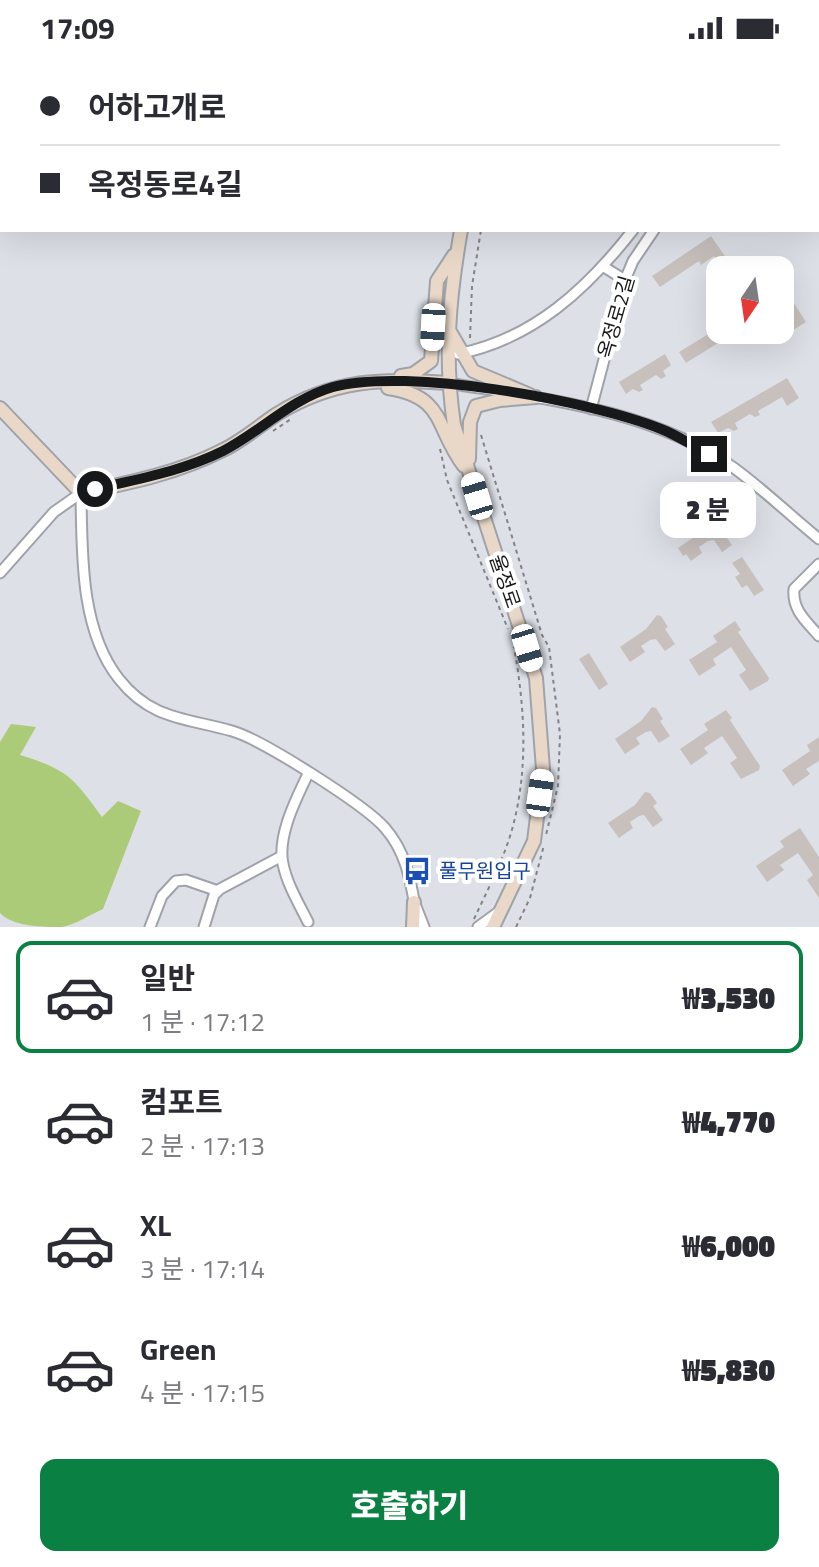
<!DOCTYPE html>
<html lang="ko">
<head>
<meta charset="utf-8">
<style>
  :root { --surface:#fff; --page:#f2f2f3; --text:#2b2b33; --muted:#7c7c81; --line:#e1e1e2; --accent:#0b8043 }
  body { margin:0; font-family:"Titillium Web","Noto Sans KR",sans-serif; background:var(--page); color:var(--text); height:100vh; display:flex; flex-direction:column; font-size:30px; white-space:nowrap }
  * { box-sizing:border-box; margin:0 }
  p { font-size:26px; color:var(--muted) }
  .icon { flex:none; width:44px; height:44px; fill:none; stroke:currentColor; stroke-width:2; stroke-linecap:round; stroke-linejoin:round }
  .map { position:relative; height:871px; overflow:hidden }
  .panel { display:flex; flex-direction:column; background:var(--surface); flex:1 }
  .panel>* { flex:none }
  .hud { position:absolute; left:0px; top:0px; width:820px; height:176px; box-shadow:0 8px 32px #0002; display:grid; align-content:center; height:176px; padding:0 40px; background:var(--surface) }
  .needle { width:52px; rotate:193deg }
  .fabs { position:absolute; left:706px; top:200px; display:grid; gap:16px }
  .fabs a { display:grid; place-items:center; width:88px; height:88px; border-radius:16px; background:var(--surface); box-shadow:0 8px 32px #0002; font-size:40px }
  .end { position:absolute; width:36px; height:36px; margin:-18px; border:10px solid #17181a; background:#fff; box-shadow:0 0 0 4px #fff }
  .from { border-radius:50% }
  .bubble { position:absolute; height:56px; border-radius:16px; background:var(--surface); box-shadow:0 8px 32px #0002; font-size:26px; font-weight:800; line-height:56px; text-align:center }
  .car { position:absolute; width:24px; height:48px; margin:-24px -12px; border-radius:10px; box-shadow:0 0 6px 2px #0007; background:linear-gradient(#fff 24%,#345 0 40%,#fff 0 76%,#345 0 86%,#fff 0) }
  .hud b { display:flex; align-items:center; gap:28px; height:76px; font-size:30px }
  .hud b+b { border-top:2px solid var(--line) }
  .hud i { width:20px; height:20px; background:var(--text) }
  ul { padding:14px 0 0; list-style:none }
  li { display:flex; align-items:center; gap:24px; height:112px; margin:0 16px 12px; padding:0 24px; border:4px solid transparent; border-radius:16px }
  li div { flex:1 }
  li b { display:block; font-size:30px }
  li em { font-style:normal; font-weight:800 }
  li.current { border-color:var(--accent) }
  li>.icon { width:72px; height:72px; stroke-width:1.5 }
  .button { display:flex; gap:16px; margin-top:auto; padding:16px 40px }
  .button a { flex:1; height:92px; border-radius:16px; background:var(--accent); color:#fff; font-size:32px; font-weight:800; line-height:92px; text-align:center }
  .status { display:flex; justify-content:space-between; align-items:center; height:56px; padding:0 40px; background:var(--surface); direction:ltr }
  .status svg { height:22px; fill:currentColor }
  .map>svg:first-child { display:block }
  .green { fill:#abcb79 }
  .building { fill:#c8c0bc }
  .lines { fill:none; stroke-linecap:round; stroke-linejoin:round }
  .street-casing { stroke:#9fa3a9; stroke-width:13 }
  .secondary-casing { stroke:#9fa3a9; stroke-width:16 }
  .path { stroke:#818387; stroke-width:2; stroke-dasharray:4 4; stroke-linecap:butt }
  .street { stroke:#fff; stroke-width:9 }
  .secondary { stroke:#e9d8c8; stroke-width:12 }
  .route { stroke:#17181a; stroke-width:10 }
  .labels { text-anchor:middle; stroke-width:8; stroke-linejoin:round; paint-order:stroke }
  .street-label { font-size:20px; fill:#17181a; stroke:#fff }
  .transit-label { font-size:20px; fill:#164399; stroke:#fff; text-anchor:start }
</style>
</head>
<body>
<div class="status"><b>17:09</b><svg viewBox="0 0 49 12"><path d="M0 12V9h3v3zM5 12V6h3v6zM10 12V3h3v9zM15 12V0h3v12zM26 1h20v11H26zM47 4h2v5h-2z"/></svg></div>
<div class="map">
<svg width="819" height="871" viewBox="0 0 819 871">
  <rect width="100%" height="100%" fill="#dde1e7"/>
  <path class="green" d="M11,668l25,3 -16,28c48,15 53,22 82,62l16,-16 23,10 -38,98c-12,5 -28,16 -41,18 -19,0 -49,0 -62,-14v-171z"/>
  <path class="building" d="M711,180l20,29 -13,5 -5,-8 3,-2 -2,-4 -13,9 -2,-4 -39,26 -8,-11z
    M783,230l23,36 -16,10 -10,-7 5,-3 -2,-4 4,-3 -7,-6v-21z
    M720,271v3h19l-53,33 -7,-11z
    M665,298l6,11 -8,6 3,5 -5,3 -5,-4 -16,10 3,5 -4,2 -6,-3 -7,5 -7,-12z
    M787,322l12,20 -12,8 -5,-9 -24,14 2,4 -5,2 -5,-3 -15,9 3,6 -4,2 -6,-3 -10,5 -7,-11z
    M714,460l5,1 7,11 -4,3 10,14 -10,7 -8,-12 -6,1 -9,6 3,6 -11,8 -5,-7 -3,2 -5,-8 26,-18z
    M742,501l22,33 -10,6 -7,-11 -5,3 -7,-11 5,-3 -8,-11z
    M657,559l4,1 7,11 -3,2 10,15 -10,7 -9,-12 -6,1 -9,6 4,6 -15,10 -10,-15 26,-18z
    M735,565l6,9 -3,2 31,46 -1,3 -18,10 -11,-16 7,-5 -15,-23 -18,12 3,6 -17,11 -10,-16 28,-18 -4,-6z
    M589,597l19,31 -9,6 -20,-31z
    M652,651l4,1 7,11 -3,2 10,15 -11,7 -8,-12 -5,1 -10,6 4,6 -15,10 -10,-15 26,-18z
    M726,654l6,8 -2,2 30,46 -1,4 -18,9 -11,-16 7,-5 -15,-22 -18,12 4,5 -17,12 -11,-16 28,-19 -4,-6z
    M819,681v24l-13,8 4,5 -17,12 -11,-16 28,-19 -3,-6z
    M645,736l5,1 7,10 -4,3 10,14 -10,7 -9,-12 -5,1 -9,6 3,6 -14,10 -11,-15 27,-18z
    M800,772l19,29v41l-12,-18 6,-5 -15,-22 -18,12 4,5 -17,12 -11,-16 28,-19 -4,-6z"/>
  <g class="lines">
    <defs>
      <path id="street" d="M66,2l1,-2
        M0,44h2
        M818,71h1
        M818,98h1
        M604,211l21,13
        M458,298c75,-15 129,-65 175,-124
        M448,327c96,16 205,27 286,85 30,22 57,48 85,71
        M591,353l34,-129 8,-19 21,-31
        M81,437c1,60 -1,137 38,186 32,41 68,39 113,52 29,8 133,74 153,97 20,23 25,49 30,78
        M819,508l-25,25c-2,21 12,32 25,47
        M0,517l54,-61 27,-19
        M308,718c-12,25 -31,62 -25,90 4,20 16,40 25,58
        M415,848l9,23
        M150,871l12,-31 14,-15 10,-1 32,11
        M204,871l10,-32 6,-6 62,-33
        M478,871l22,-16"/>
      <path id="secondary" d="M495,2l1,-2
        M461,174c-12,69 -17,126 -7,195l82,253 7,91 -9,72 -41,86
        M449,274l24,41 57,24
        M401,320l12,-2 18,-13 6,-80 17,-26
        M388,332c58,9 46,38 76,78
        M0,352l81,85c47,-10 97,-20 140,-42 20,-9 38,-25 56,-37 57,-35 106,-36 171,-31
        M469,403l1,-37 6,-16 24,-6 36,-3
        M413,871l1,-25"/>
    </defs>
    <use href="#street" class="street-casing"/>
    <use href="#secondary" class="secondary-casing"/>
    <path class="path" d="M515,2l1,-2
      M470,282l2,-52 9,-56
      M273,375l18,-12
      M481,379l61,200 7,12 11,87 -2,52 -12,49
      M440,393l7,31 61,149
      M474,863c13,-28 28,-56 37,-86 18,-62 14,-124 3,-186
      M516,871l14,-29 14,-53"/>
    <use href="#street" class="street"/>
    <use href="#secondary" class="secondary"/>
  </g>
  <g class="lines">
    <path class="route" d="M95,433c43,-10 88,-18 128,-38 37,-19 68,-52 110,-64 74,-20 255,13 328,42 16,6 32,17 48,25"/>
  </g>
  <defs>
    <symbol id="bus-bare" viewBox="-9 -9 18 18"><path d="M-5-6H5V4H4V6H2V4H-2V6H-4V4H-5ZM-3.5-4V0h7V-4ZM-3.5 1.2v1.5H-2V1.2ZM2 1.2v1.5H3.5V1.2Z" fill="#1a4fb4" stroke="#fff" stroke-width="2.5" paint-order="stroke"/></symbol>
  </defs>
  <g fill-rule="evenodd">
    <use href="#bus-bare" x="397" y="795" width="40" height="40"/>
  </g>
  <g class="labels">
    <g class="street-label">
      <text transform="translate(616 261) rotate(-74)" y="7">옥정로2길</text>
      <text transform="translate(505 525) rotate(71)" y="7">율정로</text>
    </g>
    <g class="transit-label">
      <text x="439" y="822">풀무원입구</text>
    </g>
  </g>
</svg>
<div class="fabs">
<a><svg class="needle" viewBox="-14 -14 28 28"><path d="M0-13l5 13h-10z" fill="#e53935"/><path d="M0 13l5-13h-10z" fill="#7c7c81"/></svg></a>
</div>
<i class="end from" style="left:95px;top:433px"></i>
<i class="end" style="left:709px;top:398px"></i>
<div class="bubble" style="left:660px;top:426px;width:96px">2 분</div>
<i class="car" style="left:433px;top:271px;rotate:183deg"></i>
<i class="car" style="left:477px;top:440px;rotate:343deg"></i>
<i class="car" style="left:527px;top:592px;rotate:163deg"></i>
<i class="car" style="left:540px;top:737px;rotate:8deg"></i>
<div class="hud">
<b><i class="from"></i>어하고개로</b>
<b><i></i>옥정동로4길</b>
</div>
</div>
<section class="panel">
<ul>
<li class="current"><svg class="icon" aria-label="car" viewBox="0 0 24 24"><path d="M5 17H2v-5l4-1 3-4h7l3 4 3 1v5h-3M9 17h6M6 11h13"/><circle cx="7" cy="17" r="2"/><circle cx="17" cy="17" r="2"/></svg><div><b>일반</b><p>1 분 · 17:12</p></div><em>₩3,530</em></li>
<li><svg class="icon" aria-label="car" viewBox="0 0 24 24"><path d="M5 17H2v-5l4-1 3-4h7l3 4 3 1v5h-3M9 17h6M6 11h13"/><circle cx="7" cy="17" r="2"/><circle cx="17" cy="17" r="2"/></svg><div><b>컴포트</b><p>2 분 · 17:13</p></div><em>₩4,770</em></li>
<li><svg class="icon" aria-label="car" viewBox="0 0 24 24"><path d="M5 17H2v-5l4-1 3-4h7l3 4 3 1v5h-3M9 17h6M6 11h13"/><circle cx="7" cy="17" r="2"/><circle cx="17" cy="17" r="2"/></svg><div><b>XL</b><p>3 분 · 17:14</p></div><em>₩6,000</em></li>
<li><svg class="icon" aria-label="car" viewBox="0 0 24 24"><path d="M5 17H2v-5l4-1 3-4h7l3 4 3 1v5h-3M9 17h6M6 11h13"/><circle cx="7" cy="17" r="2"/><circle cx="17" cy="17" r="2"/></svg><div><b>Green</b><p>4 분 · 17:15</p></div><em>₩5,830</em></li>
</ul>
<div class="button"><a>호출하기</a></div>
</section>
</body>
</html>
